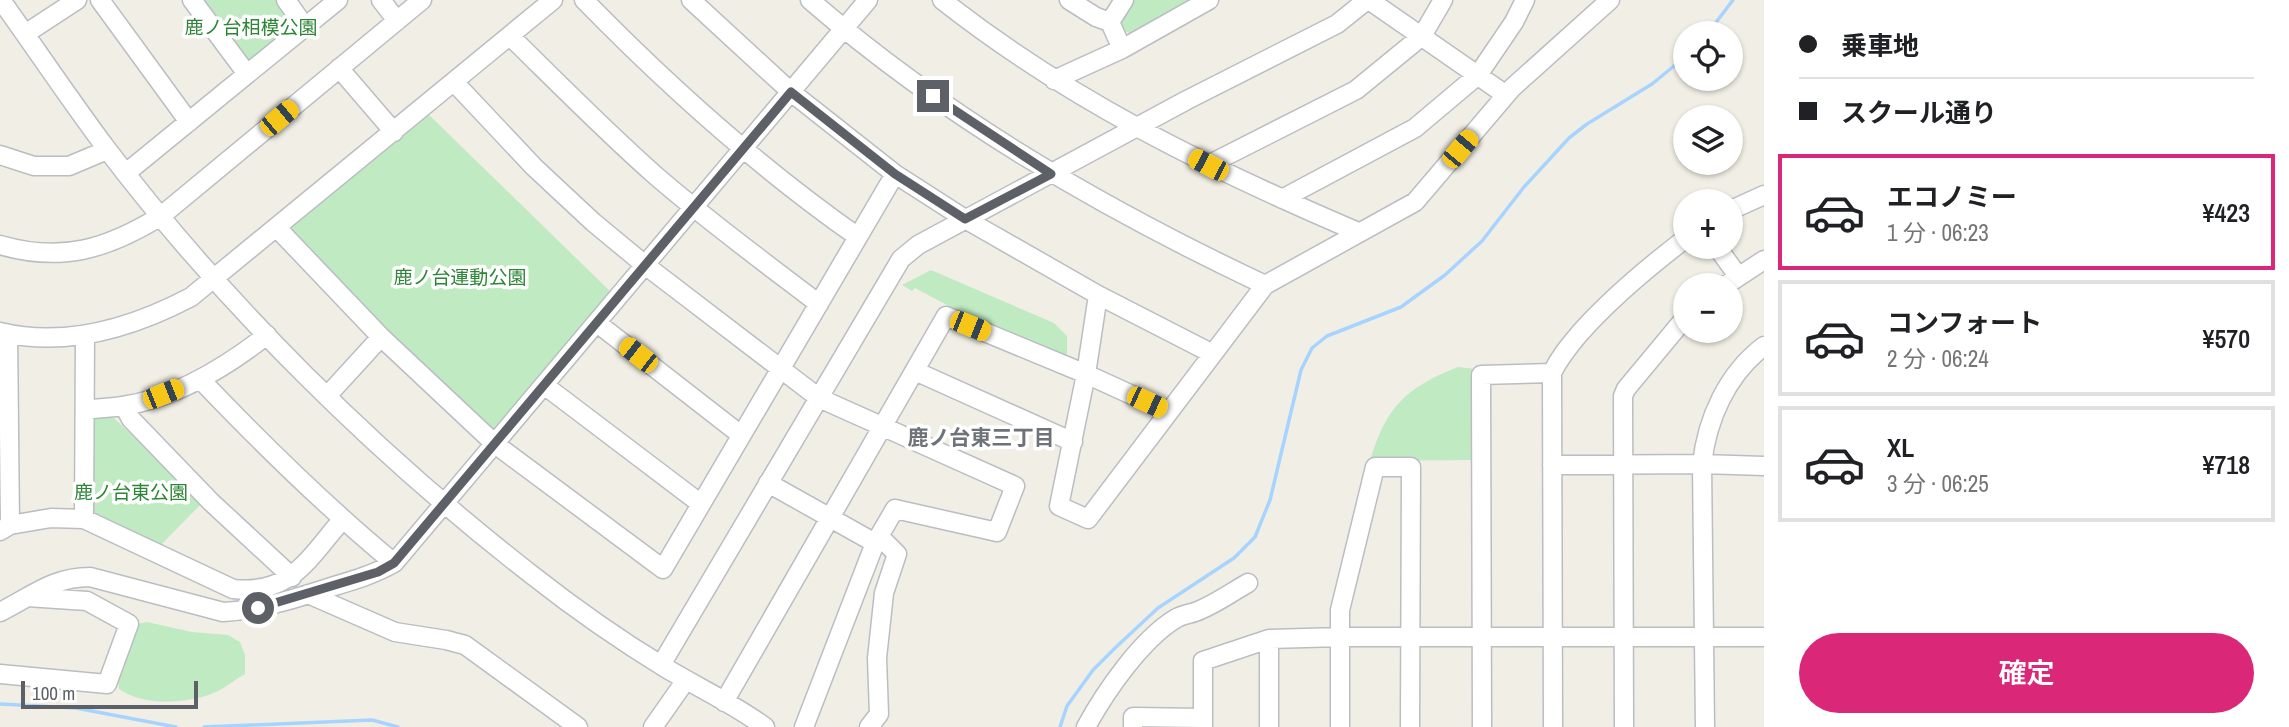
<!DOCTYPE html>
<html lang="ja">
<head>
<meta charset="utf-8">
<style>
  :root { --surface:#fff; --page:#f6f6f6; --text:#202124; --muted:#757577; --line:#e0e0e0; --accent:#db2777 }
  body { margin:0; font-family:"Archivo Narrow","Noto Sans JP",sans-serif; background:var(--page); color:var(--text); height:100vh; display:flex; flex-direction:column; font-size:26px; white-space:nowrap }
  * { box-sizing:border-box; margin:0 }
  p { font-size:23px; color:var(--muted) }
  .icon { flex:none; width:38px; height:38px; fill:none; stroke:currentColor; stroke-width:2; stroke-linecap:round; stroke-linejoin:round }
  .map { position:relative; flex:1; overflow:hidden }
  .details { display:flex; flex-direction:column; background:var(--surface); width:525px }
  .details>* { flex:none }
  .guide { display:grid; align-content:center; height:154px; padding:0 35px; background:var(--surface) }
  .controls { position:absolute; left:1673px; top:21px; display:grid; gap:14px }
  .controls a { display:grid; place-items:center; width:70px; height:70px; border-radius:50%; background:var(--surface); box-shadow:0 2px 5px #0004; font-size:35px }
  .scale { position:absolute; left:21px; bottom:18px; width:177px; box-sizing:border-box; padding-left:7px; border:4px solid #5d6167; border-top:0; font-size:19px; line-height:24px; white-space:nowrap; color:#5d6167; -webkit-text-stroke:5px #fff; paint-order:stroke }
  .end { position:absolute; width:32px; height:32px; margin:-16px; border:9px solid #5d6167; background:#fff; box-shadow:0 0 0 4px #fff }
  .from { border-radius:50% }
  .car { position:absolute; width:21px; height:42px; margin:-21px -10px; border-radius:9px; box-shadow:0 0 5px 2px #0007; background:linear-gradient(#f5c518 24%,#345 0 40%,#f5c518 0 76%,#345 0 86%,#f5c518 0) }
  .guide b { display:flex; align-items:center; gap:24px; height:66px; font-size:26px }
  .guide b+b { border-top:2px solid var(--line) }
  .guide i { width:18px; height:18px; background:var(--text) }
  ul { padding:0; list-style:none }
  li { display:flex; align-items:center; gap:21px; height:116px; margin:0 14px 10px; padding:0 21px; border:4px solid var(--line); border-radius:0px }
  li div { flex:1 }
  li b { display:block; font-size:26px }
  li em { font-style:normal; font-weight:600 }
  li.current { border-color:var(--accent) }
  li>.icon { width:63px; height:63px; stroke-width:1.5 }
  .action { display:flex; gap:14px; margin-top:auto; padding:14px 35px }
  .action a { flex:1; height:80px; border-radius:42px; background:var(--accent); color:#fff; font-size:28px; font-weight:600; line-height:80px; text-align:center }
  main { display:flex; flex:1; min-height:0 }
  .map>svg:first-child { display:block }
  .green { fill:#c0eac2 }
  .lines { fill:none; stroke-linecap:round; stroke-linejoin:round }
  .stream { stroke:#a7d4ff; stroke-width:3.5 }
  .minor-casing { stroke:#babdc2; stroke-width:21 }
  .minor { stroke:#fff; stroke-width:18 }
  .route { stroke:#5d6167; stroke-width:9 }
  .labels { text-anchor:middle; stroke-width:7; stroke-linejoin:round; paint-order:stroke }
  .park-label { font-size:19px; fill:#2d8636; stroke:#fff }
  .neighbourhood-label { font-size:21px; font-weight:bold; fill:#6e7379; stroke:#fff }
</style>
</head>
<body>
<main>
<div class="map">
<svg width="1764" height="727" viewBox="0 0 1764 727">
  <rect width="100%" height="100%" fill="#f1efe5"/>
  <path class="green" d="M199,0h78l19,26 -50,42z
    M1130,0h70l-64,36 -16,-7 -1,-11z
    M426,112l188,183 -114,136 -11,-1 -200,-194 1,-10z
    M931,270l123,53 13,13v21l-73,-27 -79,-42 -3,3 -10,-6z
    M1458,367l17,2v91l-105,1c16,-54 35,-73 88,-94z
    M94,416l20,2 88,85 -43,44 -70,-28z
    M147,622l45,10 36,3 12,7 5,13v19c-11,6 -22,16 -34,20 -27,10 -68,12 -92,-5 -4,-22 11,-46 19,-65z"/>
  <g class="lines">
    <path class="stream" d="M1708,33l25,-33
      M0,704l76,4 100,19
      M204,727l168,-7 26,7
      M1060,727l7,-21 26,-36 22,-22 43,-40 76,-50 21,-21 15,-37 31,-130 11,-22 15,-12 74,-29 44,-32 37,-34 42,-54 45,-49 18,-14 65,-40 33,-27"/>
    <defs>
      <path id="minor" d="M1,0c35,49 69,100 105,148 121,159 269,305 426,427 42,33 86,64 132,92 33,20 70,37 101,60
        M100,0l89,122
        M192,0l55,74
        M286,0l19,27
        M381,0l16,21
        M584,0c85,87 174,167 274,237
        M691,0l100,92 104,82 70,45 133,76 115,59
        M810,0c136,118 292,208 455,285
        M942,0c127,100 268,169 416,232
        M1069,0l27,17 14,5 12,27
        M1369,0l137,95
        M1110,22l14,-22
        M25,34l52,-34
        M510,36c48,47 95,95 146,140 52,45 108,86 163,128
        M339,68l55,64
        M1054,80l68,-31 87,-49
        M454,82l80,85 59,55 52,43 174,133 196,88 -18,46 -102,-23 -20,34 -71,184
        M0,155l34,11h35l38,-16
        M1208,165l148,-75 66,-54 21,-36
        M126,173l212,-173
        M1282,199l133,-71 63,-53 36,-53 11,-22
        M1731,210l33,-15
        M277,228l104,109 114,107 168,125 232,-395
        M0,245c62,18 107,4 161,-29l261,-216
        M1717,247l21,29
        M1726,285l38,-25
        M1098,295l-12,79 -27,132 29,13 177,-234 150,-83 97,-114 98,-88
        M597,323l144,112
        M0,332c66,16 132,-4 191,-35l362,-297
        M8,334l2,191
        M915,371l158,71
        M200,379c62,65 125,127 194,184
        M544,385l157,119
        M327,396l54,-59
        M124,406l7,13 80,83 81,75
        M85,410c12,-2 25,-2 38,-4 53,-8 103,-39 144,-71
        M1552,465l150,-1 62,2
        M768,483l107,60
        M84,519l1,-184
        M0,531l10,-6 41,-7 33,1 149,70c58,6 75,-30 109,-69
        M308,594l87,38 51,8 19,5 113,82
        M0,612c32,-16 53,-35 90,-35l133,35c36,-2 71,-13 105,-24 23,-7 45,-13 66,-25l474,-563
        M1269,639v88
        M661,665l240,-406 17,-14 269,-145 150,-76 30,-24
        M0,674l107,10 22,-60 -42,-23 -60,-4
        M724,702l222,-386 140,58 81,37
        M653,727l33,-47
        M869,727l10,-13 -2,-56 7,-65 13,-39 -18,-18
        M1086,727c19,-35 55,-87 89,-108 8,-5 17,-5 25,-9 17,-7 32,-18 48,-27
        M1133,727v-10l70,1
        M1203,727v-66l66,-22 71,-2h424
        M1340,727v-117l35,-143h36l-1,260
        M1482,727l-1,-352 71,-2
        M1553,727l-1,-354c7,-15 17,-27 28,-40 32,-36 67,-65 105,-94
        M1624,727l-1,-331 3,-7 59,-71
        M1705,727l-3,-263c5,-45 25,-90 62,-118"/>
    </defs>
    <use href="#minor" class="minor-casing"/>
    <use href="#minor" class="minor"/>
  </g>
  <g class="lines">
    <path class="route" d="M258,608l120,-36 16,-9 397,-471 104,82 70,45 86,-45 -118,-78"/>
  </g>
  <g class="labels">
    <g class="park-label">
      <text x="251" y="34">鹿ノ台相模公園</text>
      <text x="460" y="284">鹿ノ台運動公園</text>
      <text x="131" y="499">鹿ノ台東公園</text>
    </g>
    <g class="neighbourhood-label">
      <text x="981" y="445">鹿ノ台東三丁目</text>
    </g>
  </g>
</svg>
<div class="controls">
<a><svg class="icon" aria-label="locate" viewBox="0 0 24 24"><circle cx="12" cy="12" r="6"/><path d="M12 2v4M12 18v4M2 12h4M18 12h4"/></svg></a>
<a><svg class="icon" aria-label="layers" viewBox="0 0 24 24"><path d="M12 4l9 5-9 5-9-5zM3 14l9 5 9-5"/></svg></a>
<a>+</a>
<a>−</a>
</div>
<div class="scale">100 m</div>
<i class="end from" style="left:258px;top:608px"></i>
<i class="end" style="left:933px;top:96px"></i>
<i class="car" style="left:279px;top:118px;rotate:50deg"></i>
<i class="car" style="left:1460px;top:149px;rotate:40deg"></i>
<i class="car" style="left:1208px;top:165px;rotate:297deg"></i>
<i class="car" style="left:970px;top:326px;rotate:112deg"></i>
<i class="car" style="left:638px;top:355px;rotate:308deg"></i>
<i class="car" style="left:163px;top:394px;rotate:68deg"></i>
<i class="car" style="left:1147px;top:402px;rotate:115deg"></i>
</div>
<section class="details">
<div class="guide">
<b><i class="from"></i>乗車地</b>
<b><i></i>スクール通り</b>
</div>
<ul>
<li class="current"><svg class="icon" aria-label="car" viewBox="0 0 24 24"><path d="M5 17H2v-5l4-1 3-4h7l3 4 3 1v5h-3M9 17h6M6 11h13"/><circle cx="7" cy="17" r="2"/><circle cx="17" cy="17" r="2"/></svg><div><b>エコノミー</b><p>1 分 · 06:23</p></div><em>¥423</em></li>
<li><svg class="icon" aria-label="car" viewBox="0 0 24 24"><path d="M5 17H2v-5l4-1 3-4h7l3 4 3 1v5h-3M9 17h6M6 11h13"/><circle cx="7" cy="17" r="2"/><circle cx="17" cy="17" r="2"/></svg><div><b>コンフォート</b><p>2 分 · 06:24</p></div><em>¥570</em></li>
<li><svg class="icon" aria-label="car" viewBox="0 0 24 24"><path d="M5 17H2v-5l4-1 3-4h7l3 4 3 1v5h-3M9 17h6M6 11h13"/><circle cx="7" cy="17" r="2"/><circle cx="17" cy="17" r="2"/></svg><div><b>XL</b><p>3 分 · 06:25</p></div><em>¥718</em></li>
</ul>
<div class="action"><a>確定</a></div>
</section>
</main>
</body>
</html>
